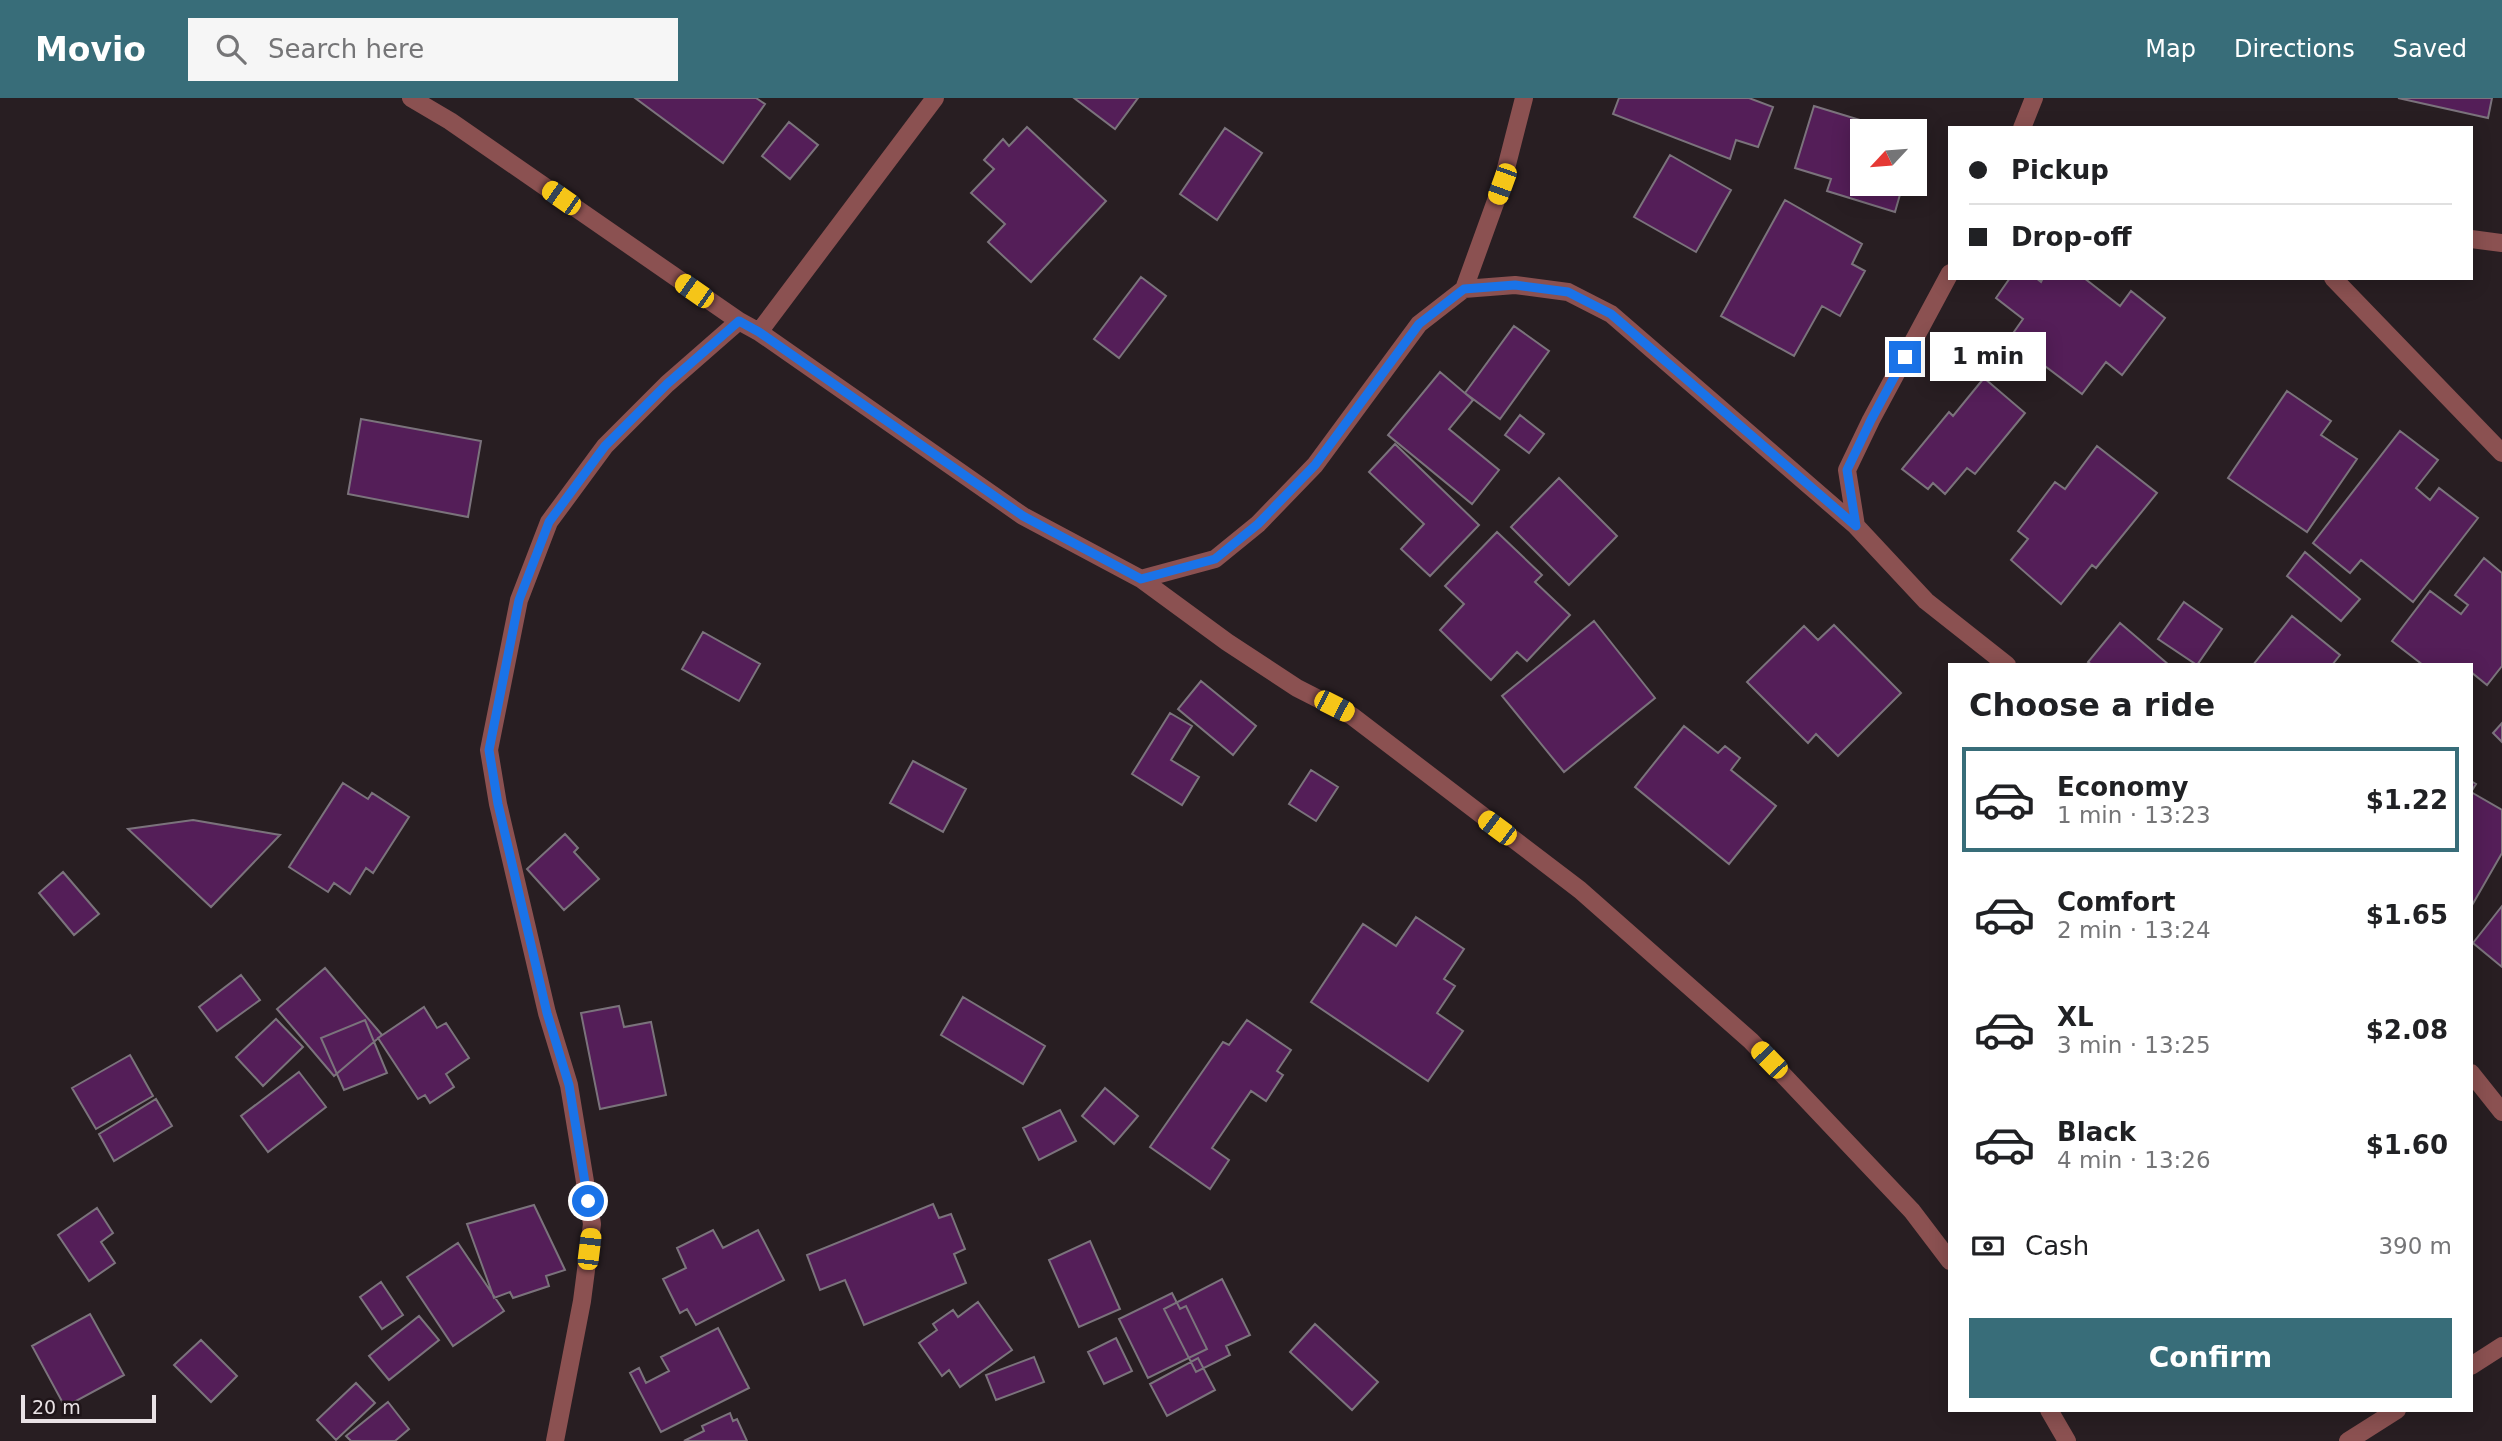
<!DOCTYPE html>
<html lang="en">
<head>
<meta charset="utf-8">
<style>
  :root { --surface:#fff; --page:#f6f6f6; --text:#202124; --muted:#757577; --line:#e0e0e0; --accent:#386d79 }
  body { margin:0; font-family:"DejaVu Sans",sans-serif; background:var(--page); color:var(--text); height:100vh; display:flex; flex-direction:column; font-size:26px; white-space:nowrap }
  * { box-sizing:border-box; margin:0 }
  p { font-size:23px; color:var(--muted) }
  .icon { flex:none; width:38px; height:38px; fill:none; stroke:currentColor; stroke-width:2; stroke-linecap:round; stroke-linejoin:round }
  .map { position:relative; flex:1; overflow:hidden }
  .side { position:absolute; left:1948px; top:565px; width:525px; height:749px; display:flex; flex-direction:column; background:var(--surface); border-radius:0px; box-shadow:0 4px 18px #0003 }
  .side>* { flex:none }
  .hud { position:absolute; left:1948px; top:28px; width:525px; height:154px; border-radius:0px; box-shadow:0 4px 18px #0003; display:grid; align-content:center; height:154px; padding:0 21px; background:var(--surface) }
  .needle { width:46px; rotate:244deg }
  .tools { position:absolute; left:1850px; top:21px; display:grid; gap:14px }
  .tools a { display:grid; place-items:center; width:77px; height:77px; border-radius:0px; background:var(--surface); box-shadow:0 4px 18px #0003; font-size:35px }
  .scale { position:absolute; left:21px; bottom:18px; width:135px; box-sizing:border-box; padding-left:7px; border:4px solid #e9e2e5; border-top:0; font-size:19px; line-height:24px; white-space:nowrap; color:#e9e2e5; -webkit-text-stroke:5px #1f1519; paint-order:stroke }
  .end { position:absolute; width:32px; height:32px; margin:-16px; border:9px solid #1a73e8; background:#fff; box-shadow:0 0 0 4px #fff }
  .from { border-radius:50% }
  .bubble { position:absolute; height:49px; border-radius:0px; background:var(--surface); box-shadow:0 4px 18px #0003; font-size:23px; font-weight:800; line-height:49px; text-align:center }
  .car { position:absolute; width:21px; height:42px; margin:-21px -10px; border-radius:9px; box-shadow:0 0 5px 2px #0007; background:linear-gradient(#f5c518 24%,#345 0 40%,#f5c518 0 76%,#345 0 86%,#f5c518 0) }
  .hud b { display:flex; align-items:center; gap:24px; height:66px; font-size:26px }
  .hud b+b { border-top:2px solid var(--line) }
  .hud i { width:18px; height:18px; background:var(--text) }
  ul { padding:0; list-style:none }
  li { display:flex; align-items:center; gap:21px; height:105px; margin:0 14px 10px; padding:0 7px; border:4px solid transparent; border-radius:0px }
  li div { flex:1 }
  li b { display:block; font-size:26px }
  li em { font-style:normal; font-weight:800 }
  li.active { border-color:var(--accent) }
  li>.icon { width:63px; height:63px; stroke-width:1.5 }
  h2 { padding:0 21px; font-size:32px; line-height:84px }
  .pay { display:flex; align-items:center; gap:18px; height:77px; padding:0 21px; font-size:26px }
  .pay p { margin-inline-start:auto }
  .button { display:flex; gap:14px; margin-top:auto; padding:14px 21px }
  .button a { flex:1; height:80px; border-radius:0px; background:var(--accent); color:#fff; font-size:28px; font-weight:800; line-height:80px; text-align:center }
  header { display:flex; align-items:center; gap:42px; box-sizing:border-box; height:98px; padding:0 35px; background:var(--accent); color:#fff }
  header strong { font-size:33px }
  nav { display:flex; gap:38px; margin-inline-start:auto; font-size:24px }
  .search { width:490px; height:63px; background:var(--page); display:flex; align-items:center; gap:18px; box-sizing:border-box; padding:0 24px; border-radius:0px; color:var(--muted); font-size:26px }
  .map>svg:first-child { display:block }
  .building { fill:#541e58; stroke:#7b737c; stroke-width:2 }
  .lines { fill:none; stroke-linecap:round; stroke-linejoin:round }
  .minor { stroke:#8b5151; stroke-width:18 }
  .route { stroke:#1a73e8; stroke-width:9 }
</style>
</head>
<body>
<header>
<strong>Movio</strong>
<div class="search"><svg class="icon" aria-label="search" viewBox="0 0 24 24"><circle cx="10" cy="10" r="6"/><path d="M15 15l6 6"/></svg>Search here</div>
<nav><a>Map</a><a>Directions</a><a>Saved</a></nav>
</header>
<div class="map">
<svg width="2502" height="1343" viewBox="0 0 2502 1343">
  <rect width="100%" height="100%" fill="#281e22"/>
  <path class="building" d="M635,0h121l9,6 -42,59z
    M1074,0h64l-23,31z
    M1619,0h130l24,9 -15,40 -22,-7 -6,19 -117,-45z
    M2398,0h94l-4,20z
    M1814,8l82,25h-34v53h41l-8,28 -68,-21 4,-12 -36,-11z
    M789,24l29,23 -28,34 -28,-23z
    M1027,29l79,74 -75,81 -43,-40 17,-18 -34,-31 23,-24 -10,-9 19,-21 6,7z
    M1225,30l37,25 -45,67 -37,-26z
    M1670,57l61,35 -35,62 -62,-35z
    M1785,102l77,44 -10,20 13,7 -25,45 -18,-10 -28,50 -73,-40z
    M1141,179l25,19 -47,62 -25,-19z
    M2010,180h26l5,4 2,-4h41l36,28 11,-15 34,27 -43,57 -16,-13 -24,32 -73,-55 14,-20 -27,-21z
    M1514,228l35,25 -49,68 -35,-26z
    M1440,274l33,28 -24,29 50,41 -27,34 -84,-69z
    M1984,280l41,35 -50,61 -8,-6 -22,26 -12,-11 -5,6 -26,-20 47,-57 4,4z
    M2287,293l44,30 -10,14 36,24 -50,73 -79,-54z
    M1520,317l24,19 -15,19 -24,-18z
    M361,321l120,22 -13,76 -120,-23z
    M2400,333l38,29 -22,28 14,12 9,-12 39,30 -65,84 -52,-42 -11,13 -37,-30z
    M1395,346l84,81 -49,51 -29,-27 23,-25 -55,-52z
    M2097,348l60,47 -61,75 -4,-3 -31,39 -50,-44 17,-21 -10,-8 37,-49 10,7z
    M1559,380l58,58 -48,49 -58,-58z
    M1497,434l45,43 -7,7 35,33 -43,46 -10,-9 -26,28 -51,-50 24,-26 -19,-18z
    M2305,454l55,47 -19,22 -54,-45z
    M2484,460l18,15v93l-15,19 -16,-13v-7h-48l-31,-24 38,-50 31,23 7,-9 -13,-10z
    M2184,504l38,27 -25,36 -39,-26z
    M2292,518l48,39 -8,10h-79z
    M1594,523l61,77 -91,74 -62,-76z
    M2120,525l49,42h-77l-4,-3z
    M1834,527l67,68 -63,63 -22,-22 -8,9 -61,-61 57,-56 14,14z
    M703,534l57,32 -21,37 -57,-32z
    M1201,583l55,45 -23,29 -55,-46z
    M1170,615l22,13 -21,34 28,17 -17,28 -50,-31z
    M2502,625v19l-9,-9z
    M1684,628l34,27 7,-7 15,12 -9,12 45,36 -47,58 -94,-77z
    M913,663l53,28 -23,43 -53,-29z
    M1311,672l27,17 -22,34 -27,-17z
    M2471,683l5,3 -5,8 31,18v43l-31,54z
    M343,685l25,16 4,-6 37,24 -36,56 -7,-5 -16,26 -16,-11 -6,9 -39,-25z
    M193,722l87,15 -69,72 -83,-78z
    M565,736l13,14 -4,4 25,27 -35,31 -37,-41z
    M63,774l36,42 -25,21 -35,-42z
    M2502,808v61l-29,-24z
    M1416,819l48,32 -20,30 11,7 -18,27 26,18 -35,50 -117,-79 52,-78 33,22z
    M325,870l57,67 -48,41 -57,-67z
    M241,877l19,25 -43,31 -18,-24z
    M963,899l82,49 -22,38 -82,-49z
    M619,908l5,21 27,-5 15,73 -66,14 -19,-96z
    M424,909l13,21 9,-5 23,35 -23,16 8,13 -24,16 -5,-8 -7,4 -40,-61z
    M276,921l27,28 -40,39 -27,-29z
    M365,922l22,53 -43,17 -23,-52z
    M1247,922l44,30 -14,21 6,4 -17,26 -15,-10 -39,57 17,12 -19,29 -60,-42 73,-105 6,3z
    M130,957l23,41 -57,33 -24,-41z
    M299,974l27,35 -58,45 -27,-36z
    M1105,990l33,28 -24,28 -32,-28z
    M156,1001l16,27 -58,35 -15,-27z
    M1060,1012l16,31 -37,19 -16,-32z
    M933,1106l6,14 12,-4 14,35 -11,5 12,29 -102,42 -19,-45 -25,10 -13,-35z
    M534,1107l31,65 -19,6 3,10 -36,12 -3,-6 -16,6 -27,-74z
    M97,1110l16,25 -12,9 14,21 -26,18 -31,-46z
    M713,1132l10,18 35,-18 26,50 -88,45 -9,-16 -7,4 -17,-34 23,-11 -9,-20z
    M1090,1143l30,68 -41,18 -30,-67z
    M458,1145l46,68 -51,35 -46,-69z
    M1222,1181l28,56 -24,11 4,9 -34,17 -32,-63z
    M381,1184l22,33 -21,14 -22,-32z
    M1172,1195l8,16 6,-3 21,43 -59,29 -29,-59z
    M978,1204l34,48 -52,37 -11,-17 -7,6 -23,-33 18,-13 -4,-6 20,-14 5,7z
    M90,1216l34,61 -59,32 -33,-61z
    M419,1218l20,24 -50,40 -20,-24z
    M1315,1226l63,58 -26,28 -62,-58z
    M718,1230l31,60 -88,44 -31,-59 9,-5 7,15 23,-12 -8,-14z
    M1116,1240l16,33 -28,13 -16,-32z
    M201,1242l36,36 -26,26 -37,-37z
    M1034,1259l10,25 -48,18 -10,-25z
    M1198,1260l17,32 -48,26 -17,-32z
    M356,1285l19,20 -39,37 -19,-20z
    M388,1304l21,27 -14,12h-44l-5,-5z
    M730,1315l3,8 4,-2 10,22h-63l20,-10 -2,-5z"/>
  <g class="lines">
    <path class="minor" d="M411,0l39,23 289,200 20,11 264,184 118,63 86,63 70,46 55,28 228,174 171,151 161,170 38,50
      M2022,30l12,-30
      M2471,141l31,4
      M1950,175l-79,147 -24,50 9,56 70,75 81,64
      M2333,180l169,175
      M1464,191l38,-105 22,-86
      M759,234l176,-234
      M1141,481l74,-20 43,-35 57,-59 104,-141 45,-35 51,-4 53,7 43,22 245,212
      M2471,975l31,39
      M2471,1268l31,-20
      M2049,1312l18,31
      M555,1343l27,-140 10,-77 -23,-139 -22,-72 -49,-209 -9,-54 30,-150 30,-78 56,-76 62,-62 72,-63
      M2348,1343l49,-31"/>
  </g>
  <g class="lines">
    <path class="route" d="M588,1103l-19,-116 -22,-72 -49,-209 -9,-54 30,-150 30,-78 56,-76 62,-62 72,-63 20,11 264,184 118,63 74,-20 43,-35 57,-59 104,-141 45,-35 51,-4 53,7 43,22 245,212 -9,-56 24,-50 34,-63"/>
  </g>
</svg>
<div class="tools">
<a><svg class="needle" viewBox="-14 -14 28 28"><path d="M0-13l5 13h-10z" fill="#e53935"/><path d="M0 13l5-13h-10z" fill="#757577"/></svg></a>
</div>
<div class="scale">20 m</div>
<i class="end from" style="left:588px;top:1103px"></i>
<i class="end" style="left:1905px;top:259px"></i>
<div class="bubble" style="left:1930px;top:234px;width:116px">1 min</div>
<i class="car" style="left:1502px;top:86px;rotate:200deg"></i>
<i class="car" style="left:561px;top:100px;rotate:305deg"></i>
<i class="car" style="left:694px;top:193px;rotate:305deg"></i>
<i class="car" style="left:1334px;top:608px;rotate:117deg"></i>
<i class="car" style="left:1497px;top:730px;rotate:307deg"></i>
<i class="car" style="left:1769px;top:962px;rotate:316deg"></i>
<i class="car" style="left:589px;top:1151px;rotate:7deg"></i>
<div class="hud">
<b><i class="from"></i>Pickup</b>
<b><i></i>Drop-off</b>
</div>
<section class="side">
<h2>Choose a ride</h2>
<ul>
<li class="active"><svg class="icon" aria-label="car" viewBox="0 0 24 24"><path d="M5 17H2v-5l4-1 3-4h7l3 4 3 1v5h-3M9 17h6M6 11h13"/><circle cx="7" cy="17" r="2"/><circle cx="17" cy="17" r="2"/></svg><div><b>Economy</b><p>1 min · 13:23</p></div><em>$1.22</em></li>
<li><svg class="icon" aria-label="car" viewBox="0 0 24 24"><path d="M5 17H2v-5l4-1 3-4h7l3 4 3 1v5h-3M9 17h6M6 11h13"/><circle cx="7" cy="17" r="2"/><circle cx="17" cy="17" r="2"/></svg><div><b>Comfort</b><p>2 min · 13:24</p></div><em>$1.65</em></li>
<li><svg class="icon" aria-label="car" viewBox="0 0 24 24"><path d="M5 17H2v-5l4-1 3-4h7l3 4 3 1v5h-3M9 17h6M6 11h13"/><circle cx="7" cy="17" r="2"/><circle cx="17" cy="17" r="2"/></svg><div><b>XL</b><p>3 min · 13:25</p></div><em>$2.08</em></li>
<li><svg class="icon" aria-label="car" viewBox="0 0 24 24"><path d="M5 17H2v-5l4-1 3-4h7l3 4 3 1v5h-3M9 17h6M6 11h13"/><circle cx="7" cy="17" r="2"/><circle cx="17" cy="17" r="2"/></svg><div><b>Black</b><p>4 min · 13:26</p></div><em>$1.60</em></li>
</ul>
<div class="pay"><svg class="icon" aria-label="cash" viewBox="0 0 24 24"><path d="M3 7h18v10H3z"/><circle cx="12" cy="12" r="2"/></svg>Cash<p>390 m</p></div>
<div class="button"><a>Confirm</a></div>
</section>
</div>
</body>
</html>
